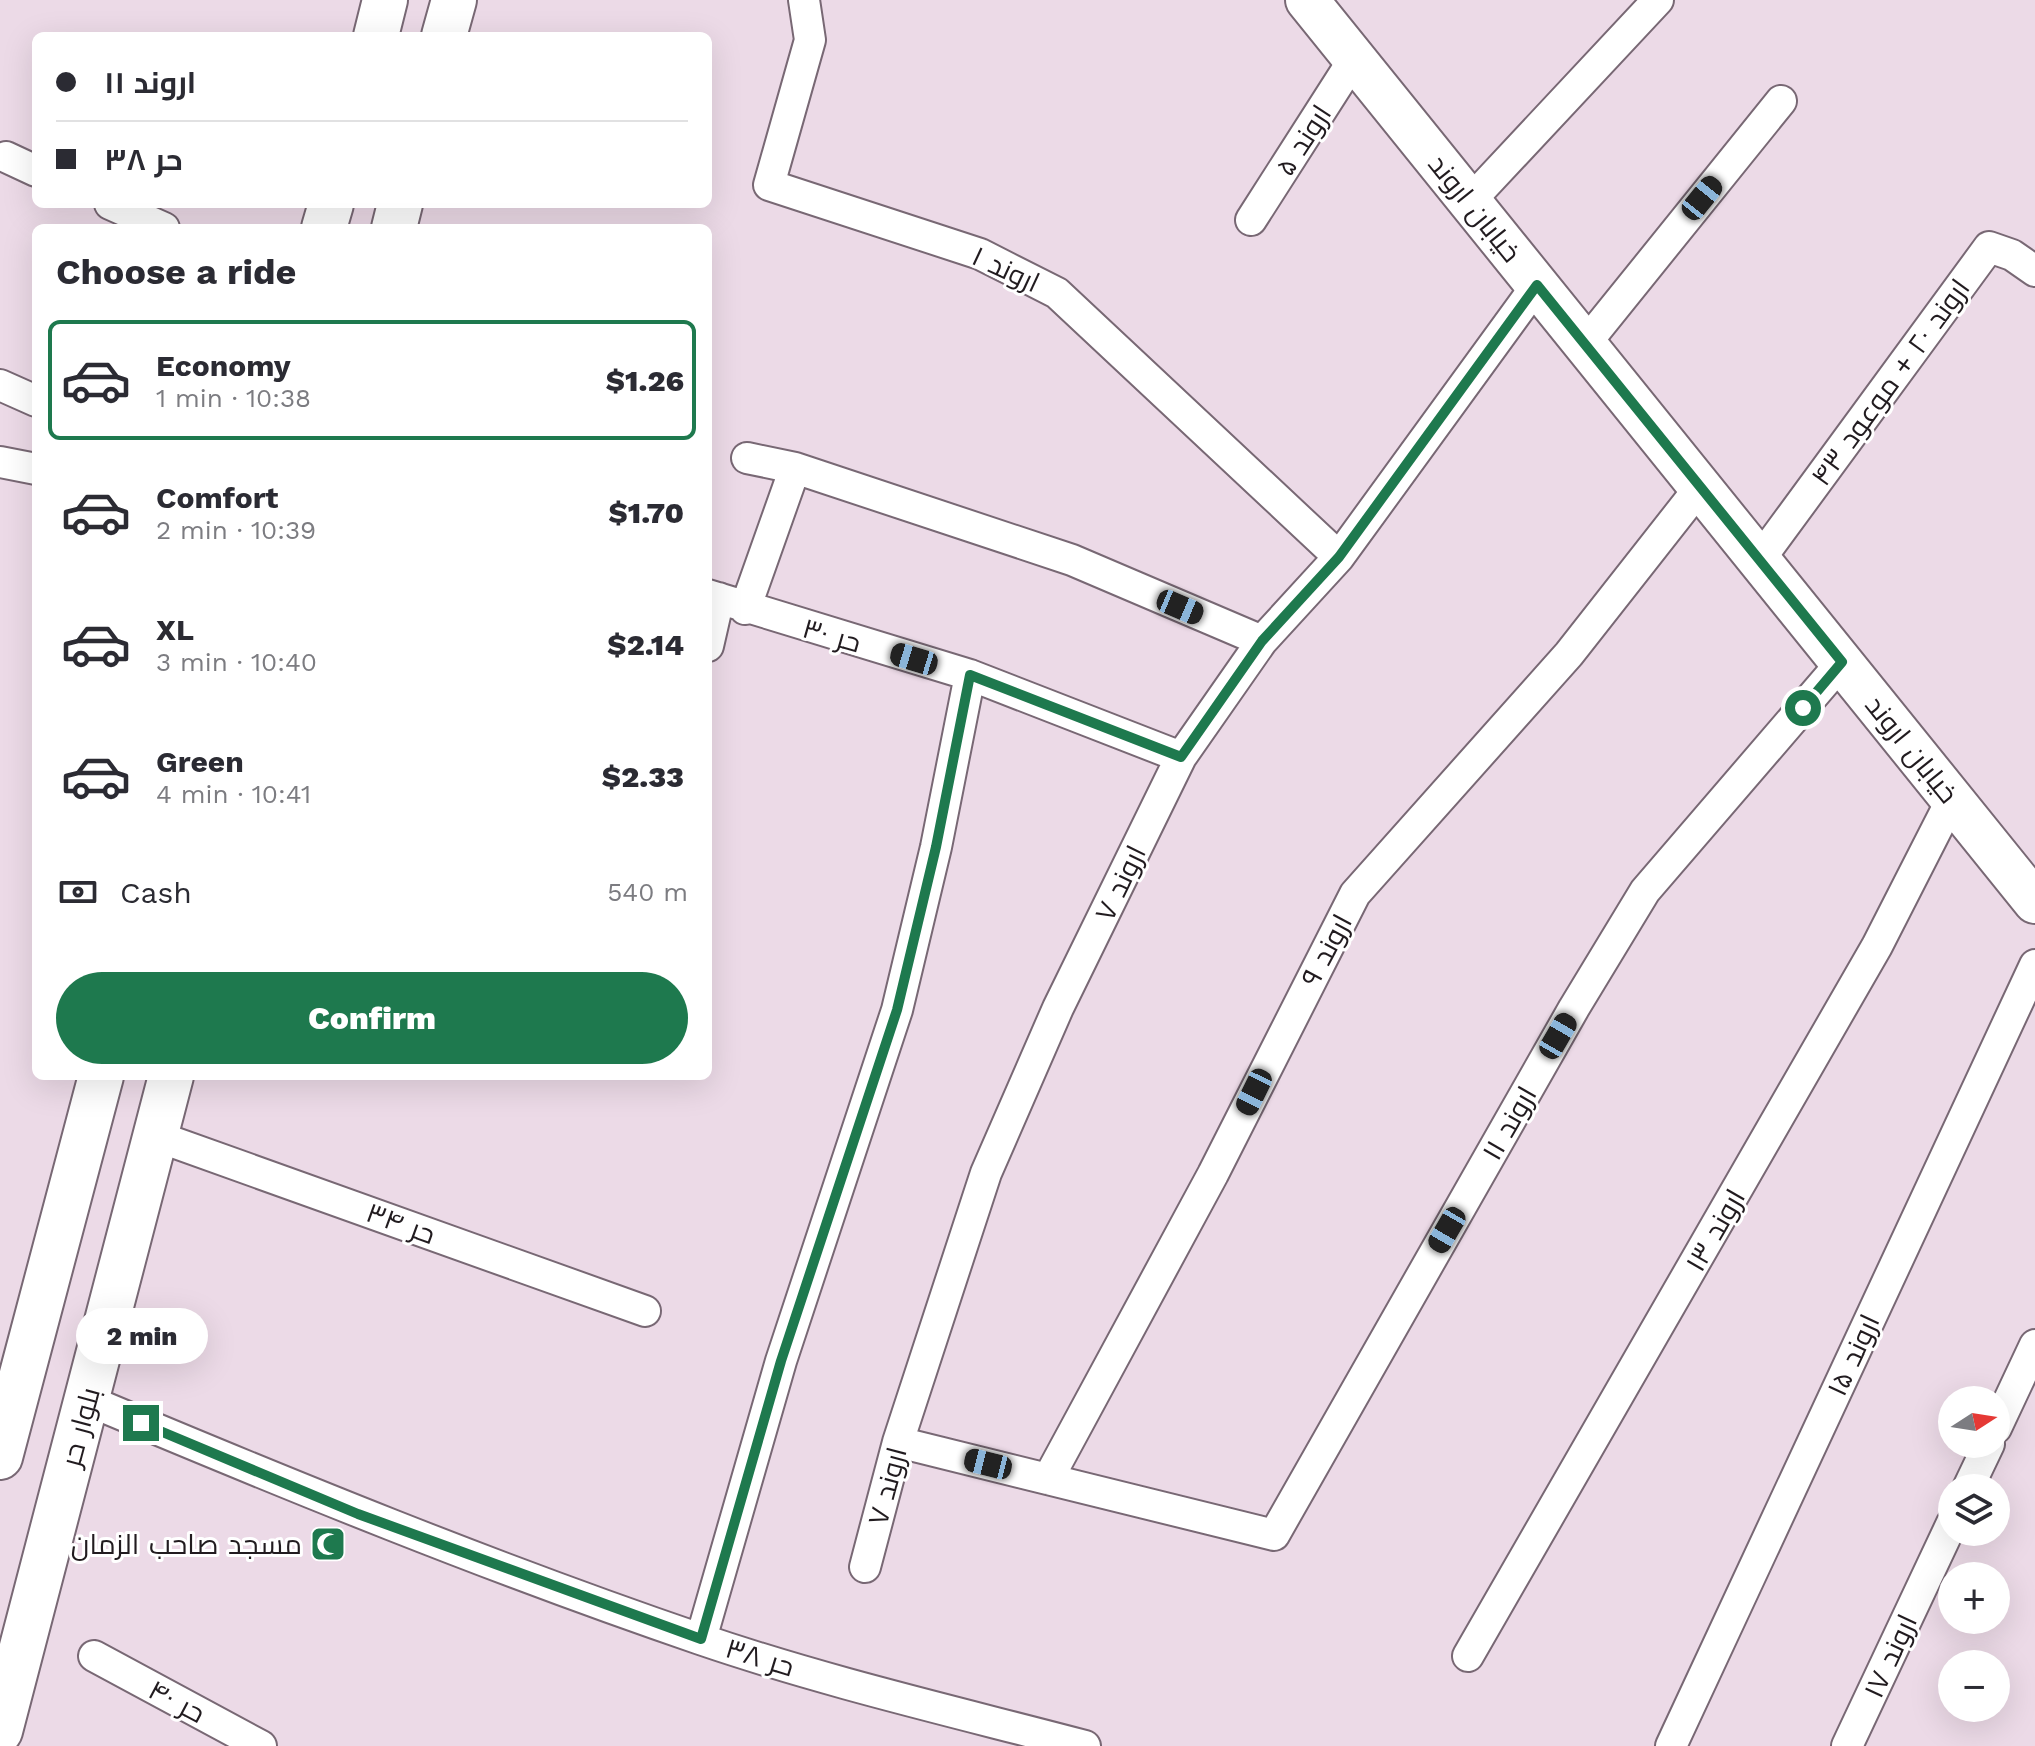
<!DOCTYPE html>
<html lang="en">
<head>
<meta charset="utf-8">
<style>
  :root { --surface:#fff; --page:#f2f2f3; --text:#2b2b33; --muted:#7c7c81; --line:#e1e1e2; --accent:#1e794e }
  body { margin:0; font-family:"Work Sans",Cairo,sans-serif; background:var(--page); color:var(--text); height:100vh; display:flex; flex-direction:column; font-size:30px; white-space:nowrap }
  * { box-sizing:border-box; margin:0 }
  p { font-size:26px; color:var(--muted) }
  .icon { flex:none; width:44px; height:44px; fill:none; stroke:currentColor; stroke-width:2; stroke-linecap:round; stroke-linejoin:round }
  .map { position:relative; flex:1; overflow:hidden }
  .details { position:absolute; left:32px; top:224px; width:680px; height:856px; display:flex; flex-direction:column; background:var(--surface); border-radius:12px; box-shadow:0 8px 32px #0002 }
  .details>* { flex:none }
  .top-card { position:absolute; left:32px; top:32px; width:680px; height:176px; border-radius:12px; box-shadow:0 8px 32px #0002; display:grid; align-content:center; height:176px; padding:0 24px; background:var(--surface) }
  .needle { width:52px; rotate:78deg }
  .buttons { position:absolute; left:1938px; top:1386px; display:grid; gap:16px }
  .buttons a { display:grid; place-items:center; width:72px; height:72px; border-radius:50%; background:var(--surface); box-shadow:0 8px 32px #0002; font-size:40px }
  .end { position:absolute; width:36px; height:36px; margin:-18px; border:10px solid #1e794e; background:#fff; box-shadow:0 0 0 4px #fff }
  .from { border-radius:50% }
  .bubble { position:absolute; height:56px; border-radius:28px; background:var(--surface); box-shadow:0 8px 32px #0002; font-size:26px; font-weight:800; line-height:56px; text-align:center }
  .car { position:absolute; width:24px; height:48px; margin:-24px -12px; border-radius:10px; box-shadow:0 0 6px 2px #0007; background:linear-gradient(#222 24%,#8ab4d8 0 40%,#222 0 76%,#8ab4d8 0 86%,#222 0) }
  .top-card b { display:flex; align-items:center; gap:28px; height:76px; font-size:30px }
  .top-card b+b { border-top:2px solid var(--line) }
  .top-card i { width:20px; height:20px; background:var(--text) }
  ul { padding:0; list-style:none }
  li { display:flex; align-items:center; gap:24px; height:120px; margin:0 16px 12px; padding:0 8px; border:4px solid transparent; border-radius:12px }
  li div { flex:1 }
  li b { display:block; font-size:30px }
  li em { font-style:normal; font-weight:800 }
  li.on { border-color:var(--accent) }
  li>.icon { width:72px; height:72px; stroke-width:1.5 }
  h2 { padding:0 24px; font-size:36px; line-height:96px }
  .pay { display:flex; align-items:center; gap:20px; height:88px; padding:0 24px; font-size:30px }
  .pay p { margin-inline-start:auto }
  .cta { display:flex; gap:16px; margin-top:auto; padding:16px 24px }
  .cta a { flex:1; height:92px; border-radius:48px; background:var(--accent); color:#fff; font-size:32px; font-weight:800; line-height:92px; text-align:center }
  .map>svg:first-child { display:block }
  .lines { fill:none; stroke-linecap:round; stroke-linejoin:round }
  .street-casing { stroke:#786874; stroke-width:34 }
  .secondary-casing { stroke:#786874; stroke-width:46 }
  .primary-casing { stroke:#786874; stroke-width:48 }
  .street { stroke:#fff; stroke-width:30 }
  .secondary { stroke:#fff; stroke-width:42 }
  .primary { stroke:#fff; stroke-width:44 }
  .route { stroke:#1e794e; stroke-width:10 }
  .labels { text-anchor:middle; stroke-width:6; stroke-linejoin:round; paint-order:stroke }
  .street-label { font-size:28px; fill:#211b1f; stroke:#fff }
  .poi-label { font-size:28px; fill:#211b1f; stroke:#fff; text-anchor:end }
</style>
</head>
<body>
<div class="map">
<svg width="2035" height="1746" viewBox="0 0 2035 1746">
  <rect width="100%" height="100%" fill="#ecdae7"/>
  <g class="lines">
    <defs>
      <path id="street" d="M804,0l6,40 -41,145 211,69 77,39 282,264
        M6,157l30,14
        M1470,201l188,-201
        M110,204l54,24
        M1251,220l103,-161
        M1585,344l196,-243
        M0,385l36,16
        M747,458l48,10 277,92 190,81
        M0,462l36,7
        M1760,559l229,-312 23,8 23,16
        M708,595l262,80 211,82
        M745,609l50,-141
        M708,646l11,-48
        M156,1136l489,175
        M87,1400c202,85 405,168 613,239 126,43 256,73 385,107
        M1996,1428l39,-83
        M898,1442l376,93 300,-527 71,-117 197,-229
        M1048,1479l165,-305 142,-280 214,-240 132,-168
        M1968,1488l21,-44
        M865,1567l33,-125 88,-269 72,-165 123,-251 81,-116 77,-84 198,-272
        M701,1639l80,-278 116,-351 39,-163 34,-172
        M94,1656l167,90
        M1468,1656l409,-710 75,-147
        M1671,1746l364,-781
        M1847,1746l105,-223"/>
      <path id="secondary" d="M1307,0l728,902"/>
      <path id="primary" d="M376,36l9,-36
        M444,36l10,-36
        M324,228l7,-24
        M394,228l6,-24
        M0,1457l101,-381
        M0,1731l171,-655"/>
    </defs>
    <use href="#street" class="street-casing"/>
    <use href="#secondary" class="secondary-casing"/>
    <use href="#primary" class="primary-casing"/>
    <use href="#street" class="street"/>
    <use href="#secondary" class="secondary"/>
    <use href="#primary" class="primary"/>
  </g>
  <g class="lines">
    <path class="route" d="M141,1423l217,91 343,125 80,-278 116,-351 39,-163 34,-172 211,82 81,-116 77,-84 198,-272 305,377 -39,46"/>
  </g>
  <defs>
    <symbol id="mosque-square" viewBox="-11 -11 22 22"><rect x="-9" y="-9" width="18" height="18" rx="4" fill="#1e794e" stroke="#fff"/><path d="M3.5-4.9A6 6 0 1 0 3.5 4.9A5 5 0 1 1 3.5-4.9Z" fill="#fff"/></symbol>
  </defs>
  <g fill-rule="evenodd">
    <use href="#mosque-square" x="308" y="1524" width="40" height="40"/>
  </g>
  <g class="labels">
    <g class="street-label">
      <text transform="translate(1303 140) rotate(-57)" y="10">اروند ۵</text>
      <text transform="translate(1475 208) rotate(51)" y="10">خیابان اروند</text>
      <text transform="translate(1006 269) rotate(25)" y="10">اروند ۱</text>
      <text transform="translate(1890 382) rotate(-54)" y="10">اروند ۲۰ + موعود ۴۳</text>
      <text transform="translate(832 635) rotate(16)" y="10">حر ۳۰</text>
      <text transform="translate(1912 749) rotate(51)" y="10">خیابان اروند</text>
      <text transform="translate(1120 883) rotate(-64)" y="10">اروند ۷</text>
      <text transform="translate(1326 950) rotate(-62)" y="10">اروند ۹</text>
      <text transform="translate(1509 1123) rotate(-60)" y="10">اروند ۱۱</text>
      <text transform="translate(401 1223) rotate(20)" y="10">حر ۳۴</text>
      <text transform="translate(1715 1230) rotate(-60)" y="10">اروند ۱۳</text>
      <text transform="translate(1853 1355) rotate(-65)" y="10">اروند ۱۵</text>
      <text transform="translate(80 1427) rotate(-75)" y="10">بلوار حر</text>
      <text transform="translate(887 1486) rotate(-75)" y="10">اروند ۷</text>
      <text transform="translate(1890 1656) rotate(-65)" y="10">اروند ۱۷</text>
      <text transform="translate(760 1657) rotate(17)" y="10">حر ۳۸</text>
      <text transform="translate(177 1701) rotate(28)" y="10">حر ۴۰</text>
    </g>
    <g class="poi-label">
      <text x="302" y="1554">مسجد صاحب الزمان</text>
    </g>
  </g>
</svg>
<div class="buttons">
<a><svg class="needle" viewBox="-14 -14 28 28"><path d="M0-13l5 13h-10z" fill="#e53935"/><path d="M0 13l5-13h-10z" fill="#7c7c81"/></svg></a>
<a><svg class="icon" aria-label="layers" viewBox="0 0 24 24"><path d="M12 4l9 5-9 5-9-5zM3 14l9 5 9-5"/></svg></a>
<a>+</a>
<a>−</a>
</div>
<i class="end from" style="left:1803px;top:708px"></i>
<i class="end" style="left:141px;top:1423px"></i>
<div class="bubble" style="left:76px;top:1308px;width:132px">2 min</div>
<i class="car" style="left:1702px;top:198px;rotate:39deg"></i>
<i class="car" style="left:1180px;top:607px;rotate:113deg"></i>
<i class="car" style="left:914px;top:659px;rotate:287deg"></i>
<i class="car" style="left:1558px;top:1036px;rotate:30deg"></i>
<i class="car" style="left:1254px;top:1092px;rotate:206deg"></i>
<i class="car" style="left:1447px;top:1230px;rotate:210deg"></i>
<i class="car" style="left:988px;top:1464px;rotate:284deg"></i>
<div class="top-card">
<b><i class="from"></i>اروند ۱۱</b>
<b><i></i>حر ۳۸</b>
</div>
<section class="details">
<h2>Choose a ride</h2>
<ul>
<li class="on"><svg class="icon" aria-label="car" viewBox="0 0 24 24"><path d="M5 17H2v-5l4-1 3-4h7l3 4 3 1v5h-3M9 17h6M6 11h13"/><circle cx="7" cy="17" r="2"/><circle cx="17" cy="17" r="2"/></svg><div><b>Economy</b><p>1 min · 10:38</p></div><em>$1.26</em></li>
<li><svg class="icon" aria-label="car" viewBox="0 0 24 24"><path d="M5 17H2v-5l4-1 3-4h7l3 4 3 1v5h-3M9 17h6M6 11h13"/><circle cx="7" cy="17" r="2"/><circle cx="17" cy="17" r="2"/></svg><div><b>Comfort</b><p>2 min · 10:39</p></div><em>$1.70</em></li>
<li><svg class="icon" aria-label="car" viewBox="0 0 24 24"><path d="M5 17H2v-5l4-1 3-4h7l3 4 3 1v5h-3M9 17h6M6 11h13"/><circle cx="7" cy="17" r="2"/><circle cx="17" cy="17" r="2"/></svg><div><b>XL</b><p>3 min · 10:40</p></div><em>$2.14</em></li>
<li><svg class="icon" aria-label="car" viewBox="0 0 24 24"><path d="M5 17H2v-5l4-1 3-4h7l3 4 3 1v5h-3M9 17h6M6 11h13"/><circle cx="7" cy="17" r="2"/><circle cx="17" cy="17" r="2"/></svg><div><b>Green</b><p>4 min · 10:41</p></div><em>$2.33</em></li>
</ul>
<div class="pay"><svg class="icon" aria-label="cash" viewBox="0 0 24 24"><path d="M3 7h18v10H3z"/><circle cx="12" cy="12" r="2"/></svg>Cash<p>540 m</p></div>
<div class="cta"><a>Confirm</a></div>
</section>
</div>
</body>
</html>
